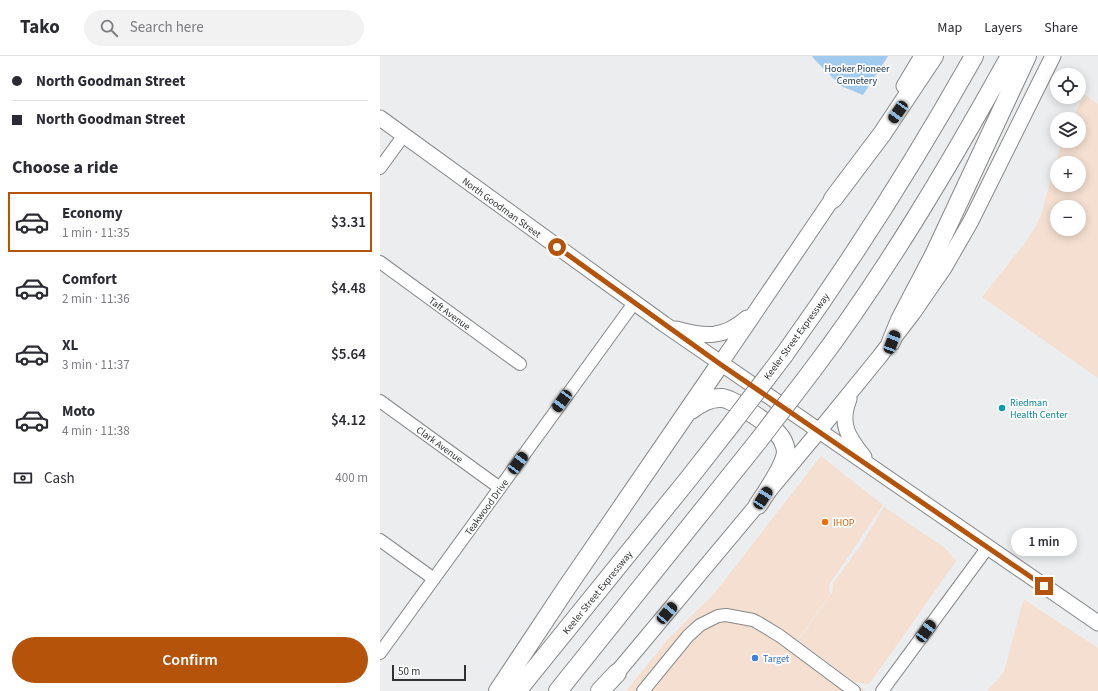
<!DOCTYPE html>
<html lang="en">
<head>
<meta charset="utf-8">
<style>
  :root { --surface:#fff; --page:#f2f2f3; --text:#2b2b33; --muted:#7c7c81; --line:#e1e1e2; --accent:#b45309 }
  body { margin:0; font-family:"Source Sans 3",sans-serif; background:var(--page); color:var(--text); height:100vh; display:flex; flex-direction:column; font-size:15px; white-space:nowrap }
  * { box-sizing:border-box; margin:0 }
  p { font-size:13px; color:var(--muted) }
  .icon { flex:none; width:22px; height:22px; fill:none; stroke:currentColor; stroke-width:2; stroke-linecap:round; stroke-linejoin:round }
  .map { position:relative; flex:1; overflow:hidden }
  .panel { display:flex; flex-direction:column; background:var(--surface); width:380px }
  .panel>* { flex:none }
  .banner { display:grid; align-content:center; height:88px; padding:0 12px; background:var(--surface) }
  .buttons { position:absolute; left:670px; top:12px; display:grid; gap:8px }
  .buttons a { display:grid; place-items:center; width:36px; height:36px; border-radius:50%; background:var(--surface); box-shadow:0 2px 10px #0003; font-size:20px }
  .scale { position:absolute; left:12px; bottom:10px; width:74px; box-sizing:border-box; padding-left:4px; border:2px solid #303131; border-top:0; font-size:11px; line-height:14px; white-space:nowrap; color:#303131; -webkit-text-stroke:3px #fff; paint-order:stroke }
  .end { position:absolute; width:18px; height:18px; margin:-9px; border:5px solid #b45309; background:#fff; box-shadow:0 0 0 2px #fff }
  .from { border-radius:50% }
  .bubble { position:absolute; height:28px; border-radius:14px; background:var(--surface); box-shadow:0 2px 10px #0003; font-size:13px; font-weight:600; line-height:28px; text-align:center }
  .car { position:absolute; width:12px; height:24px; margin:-12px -6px; border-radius:5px; box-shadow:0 0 3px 1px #0007; background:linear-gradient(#222 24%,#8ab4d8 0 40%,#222 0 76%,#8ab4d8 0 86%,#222 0) }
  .banner b { display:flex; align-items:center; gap:14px; height:38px; font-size:15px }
  .banner b+b { border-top:1px solid var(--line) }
  .banner i { width:10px; height:10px; background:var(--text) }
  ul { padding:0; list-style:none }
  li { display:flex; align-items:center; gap:12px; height:60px; margin:0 8px 6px; padding:0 4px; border:2px solid transparent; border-radius:0px }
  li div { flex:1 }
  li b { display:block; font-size:15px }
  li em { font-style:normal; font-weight:600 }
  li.active { border-color:var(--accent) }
  li>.icon { width:36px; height:36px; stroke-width:1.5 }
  h2 { padding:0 12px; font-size:18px; line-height:48px }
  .pay { display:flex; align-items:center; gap:10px; height:44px; padding:0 12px; font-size:15px }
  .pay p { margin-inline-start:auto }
  .cta { display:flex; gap:8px; margin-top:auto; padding:8px 12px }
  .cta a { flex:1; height:46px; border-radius:24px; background:var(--accent); color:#fff; font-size:16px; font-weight:600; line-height:46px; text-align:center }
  header { display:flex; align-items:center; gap:24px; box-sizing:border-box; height:56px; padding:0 20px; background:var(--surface); border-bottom:1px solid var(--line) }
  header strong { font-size:19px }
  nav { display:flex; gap:22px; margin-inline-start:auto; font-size:14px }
  .search { width:280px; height:36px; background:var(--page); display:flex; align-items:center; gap:10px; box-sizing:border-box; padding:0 14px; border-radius:22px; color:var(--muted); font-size:15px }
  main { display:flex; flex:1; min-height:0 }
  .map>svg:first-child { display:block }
  .commercial { fill:#f4dfd1; fill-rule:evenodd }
  .green { fill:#a0caee }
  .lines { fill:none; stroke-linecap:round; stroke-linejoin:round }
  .minor-casing { stroke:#868889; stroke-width:14 }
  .major-casing { stroke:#868889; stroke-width:17 }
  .highway-casing { stroke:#868889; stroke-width:20 }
  .minor { stroke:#fff; stroke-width:12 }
  .major { stroke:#fff; stroke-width:15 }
  .highway { stroke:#fff; stroke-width:18 }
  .highway-bridge-casing { stroke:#868889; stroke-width:20; stroke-linecap:butt }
  .highway-bridge { stroke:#fff; stroke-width:18 }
  .route { stroke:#b45309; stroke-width:5 }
  .culture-dot { fill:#0f9aa8; stroke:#fff; stroke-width:1.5 }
  .food-dot { fill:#e8710a; stroke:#fff; stroke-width:1.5 }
  .shop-dot { fill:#3f7fe0; stroke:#fff; stroke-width:1.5 }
  .labels { text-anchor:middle; stroke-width:3.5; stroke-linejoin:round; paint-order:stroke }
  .park-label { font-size:10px; fill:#16344b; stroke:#fff }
  .street-label { font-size:10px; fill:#303131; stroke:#fff }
  .culture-label { font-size:10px; fill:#0d838f; stroke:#fff; text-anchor:start }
  .food-label { font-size:10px; fill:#c56008; stroke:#fff; text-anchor:start }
  .shop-label { font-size:10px; fill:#366cbe; stroke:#fff; text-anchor:start }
</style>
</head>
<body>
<header>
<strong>Tako</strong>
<div class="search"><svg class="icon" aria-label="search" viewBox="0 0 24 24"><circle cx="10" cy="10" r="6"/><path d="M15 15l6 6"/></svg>Search here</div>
<nav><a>Map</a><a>Layers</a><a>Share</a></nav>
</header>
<main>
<section class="panel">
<div class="banner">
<b><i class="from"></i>North Goodman Street</b>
<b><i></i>North Goodman Street</b>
</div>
<h2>Choose a ride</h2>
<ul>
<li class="active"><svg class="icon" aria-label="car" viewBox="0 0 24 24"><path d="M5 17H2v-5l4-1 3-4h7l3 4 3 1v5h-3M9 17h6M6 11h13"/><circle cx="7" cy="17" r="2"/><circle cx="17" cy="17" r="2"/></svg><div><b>Economy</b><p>1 min · 11:35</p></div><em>$3.31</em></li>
<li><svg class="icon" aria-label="car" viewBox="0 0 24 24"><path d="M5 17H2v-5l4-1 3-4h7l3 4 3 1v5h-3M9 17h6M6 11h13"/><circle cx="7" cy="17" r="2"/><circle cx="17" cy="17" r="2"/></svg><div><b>Comfort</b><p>2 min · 11:36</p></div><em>$4.48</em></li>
<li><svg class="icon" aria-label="car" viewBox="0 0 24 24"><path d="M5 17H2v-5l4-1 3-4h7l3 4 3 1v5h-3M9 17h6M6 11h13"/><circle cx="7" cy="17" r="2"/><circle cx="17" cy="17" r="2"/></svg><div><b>XL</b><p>3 min · 11:37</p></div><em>$5.64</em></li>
<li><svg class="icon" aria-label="car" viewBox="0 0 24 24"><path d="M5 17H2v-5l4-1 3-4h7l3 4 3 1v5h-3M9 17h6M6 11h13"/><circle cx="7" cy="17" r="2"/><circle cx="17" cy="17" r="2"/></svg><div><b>Moto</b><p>4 min · 11:38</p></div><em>$4.12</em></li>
</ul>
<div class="pay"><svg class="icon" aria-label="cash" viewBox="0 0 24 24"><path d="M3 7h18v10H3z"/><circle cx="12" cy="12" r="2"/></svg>Cash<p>400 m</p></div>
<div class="cta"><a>Confirm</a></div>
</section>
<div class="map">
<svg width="718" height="635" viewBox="0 0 718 635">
  <rect width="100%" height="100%" fill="#ecedee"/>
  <path class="commercial" d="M704,38l14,10v274l-116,-81 46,-58 12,-21 22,-77h17v-22h-6zM677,107h22v22h-22zM677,151h22v22h-22z
    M441,400l62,49 -54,80 1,10 -33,45 68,51h-239l43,-53 45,-44z
    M504,451l61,41 11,13 -86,122 -3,1 -13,-2 -56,-42 34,-47 1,-10 27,-36z
    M645,544l73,48v43h-111l17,-19 18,-67z"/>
  <path class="green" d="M432,0h76l-25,39 -22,-9 -27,-27z"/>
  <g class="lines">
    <defs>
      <path id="minor" d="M0,112l24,-33
        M0,206l140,102
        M0,345l120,87
        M0,484l54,39
        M0,597l254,-350
        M263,635l45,-55 12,-11 18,-9 8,-1 27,5 4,2 23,14 74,55
        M502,635l106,-144"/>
      <path id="major" d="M524,30l18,-30
        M0,62l284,206 434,299
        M296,273c29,8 47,10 71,-11
        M340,308l119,-175
        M469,343c-10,25 -1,38 15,58
        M230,625l209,-250 61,-75 33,-43 31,-45 27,-47 82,-165"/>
      <path id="highway" d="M453,143l49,-65 52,-78
        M511,286l9,-22 34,-65 93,-199
        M404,299c69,-96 132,-196 190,-299
        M431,316c75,-99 139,-208 199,-316
        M311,354c9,-7 19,-13 31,-12 11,1 49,27 56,36 4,4 7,11 8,17 0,13 -20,42 -28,54
        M118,635l67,-101 155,-226
        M137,635l173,-214 43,-55
        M178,635l201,-251
        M220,635l17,-18"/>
    </defs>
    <use href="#minor" class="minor-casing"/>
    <use href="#major" class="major-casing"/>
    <use href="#highway" class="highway-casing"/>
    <use href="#minor" class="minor"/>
    <use href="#major" class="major"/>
    <use href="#highway" class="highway"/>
    <defs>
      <path id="highway-bridge" d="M353,366l51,-67
        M379,384l52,-68"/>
    </defs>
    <use href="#highway-bridge" class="highway-bridge-casing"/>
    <use href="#highway-bridge" class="highway-bridge"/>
  </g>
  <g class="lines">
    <path class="route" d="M177,191l163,117 324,222"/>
  </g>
  <circle class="culture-dot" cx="622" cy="352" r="4"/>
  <circle class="food-dot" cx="445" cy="466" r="4"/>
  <circle class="shop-dot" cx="375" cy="602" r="4"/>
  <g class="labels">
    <g class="park-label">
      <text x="477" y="16">Hooker Pioneer<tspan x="477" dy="12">Cemetery</tspan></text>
    </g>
    <g class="street-label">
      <text transform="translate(122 151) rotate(36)" y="4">North Goodman Street</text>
      <text transform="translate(70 257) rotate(36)" y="4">Taft Avenue</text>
      <text transform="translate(416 280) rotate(-54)" y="4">Keeler Street Expressway</text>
      <text transform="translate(60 388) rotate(36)" y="4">Clark Avenue</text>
      <text transform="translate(106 451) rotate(-54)" y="4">Teakwood Drive</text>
      <text transform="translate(217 536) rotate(-51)" y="4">Keeler Street Expressway</text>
    </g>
    <g class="culture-label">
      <text x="630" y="350">Riedman<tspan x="630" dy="12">Health Center</tspan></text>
    </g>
    <g class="food-label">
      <text x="453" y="470">IHOP</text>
    </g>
    <g class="shop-label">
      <text x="383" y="606">Target</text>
    </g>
  </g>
</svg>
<div class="buttons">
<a><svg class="icon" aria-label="locate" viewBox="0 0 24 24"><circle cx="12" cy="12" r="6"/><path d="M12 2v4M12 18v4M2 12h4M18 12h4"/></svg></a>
<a><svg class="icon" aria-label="layers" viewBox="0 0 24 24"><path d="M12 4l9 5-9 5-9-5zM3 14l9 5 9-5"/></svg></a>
<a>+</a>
<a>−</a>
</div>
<div class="scale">50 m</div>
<i class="end from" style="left:177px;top:191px"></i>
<i class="end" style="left:664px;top:530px"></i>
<div class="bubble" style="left:631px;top:472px;width:66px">1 min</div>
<i class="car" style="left:518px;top:56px;rotate:215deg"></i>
<i class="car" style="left:512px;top:286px;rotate:21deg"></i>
<i class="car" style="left:182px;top:345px;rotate:216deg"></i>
<i class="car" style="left:138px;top:407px;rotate:36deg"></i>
<i class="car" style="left:383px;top:442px;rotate:33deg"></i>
<i class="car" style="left:287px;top:557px;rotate:40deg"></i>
<i class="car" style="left:546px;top:575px;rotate:36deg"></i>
</div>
</main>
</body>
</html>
